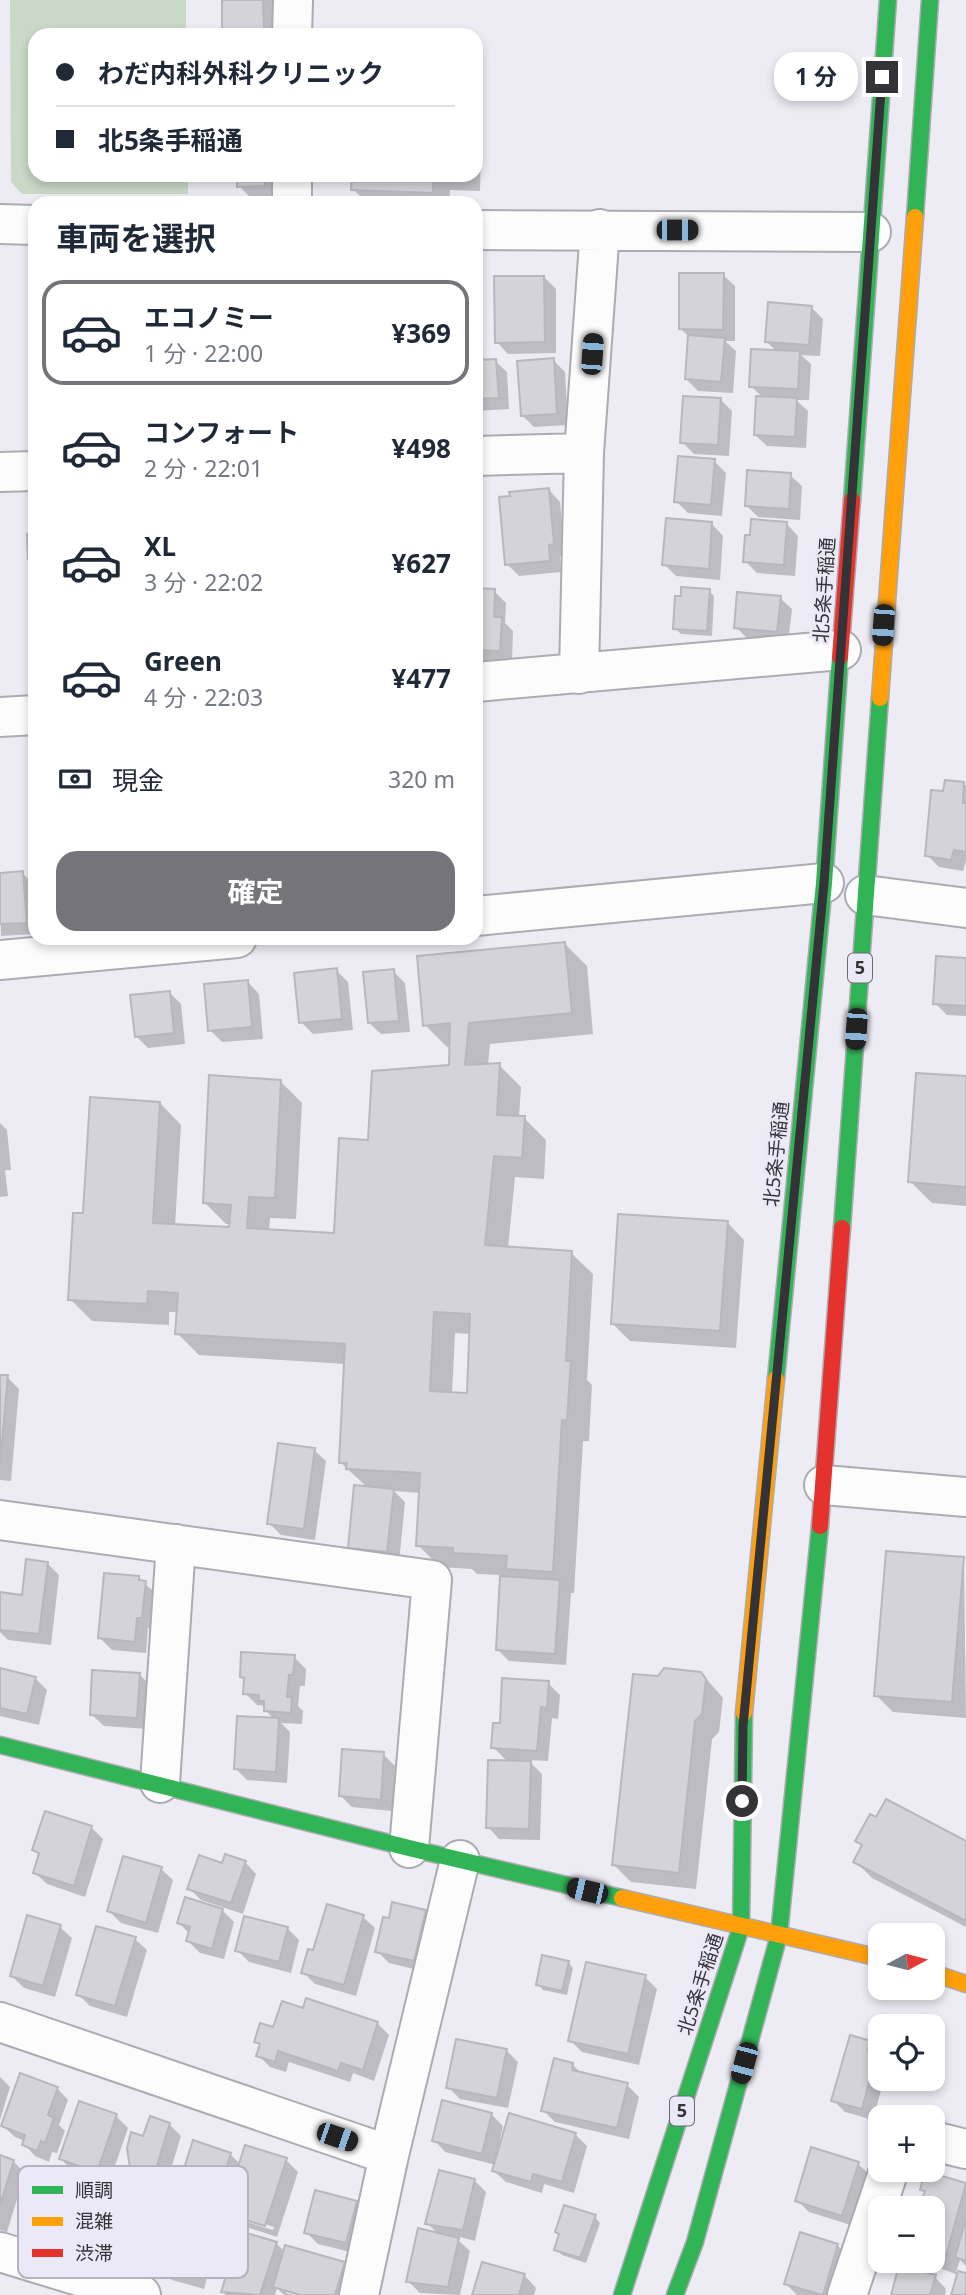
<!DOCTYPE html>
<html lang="ja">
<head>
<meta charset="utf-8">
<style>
  :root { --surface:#fff; --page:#f6f6f7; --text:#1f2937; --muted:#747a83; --line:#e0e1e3; --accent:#75747a }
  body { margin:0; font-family:"Noto Sans","Noto Sans JP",sans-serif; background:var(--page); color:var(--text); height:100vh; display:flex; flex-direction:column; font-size:26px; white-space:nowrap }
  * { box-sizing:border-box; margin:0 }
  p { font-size:23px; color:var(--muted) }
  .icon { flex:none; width:38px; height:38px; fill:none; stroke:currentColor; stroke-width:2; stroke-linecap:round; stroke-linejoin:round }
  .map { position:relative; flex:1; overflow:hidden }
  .side { position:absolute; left:28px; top:196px; width:455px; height:749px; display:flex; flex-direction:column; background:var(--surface); border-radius:21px; box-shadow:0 4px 10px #0003 }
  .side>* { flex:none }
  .hud { position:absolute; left:28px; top:28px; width:455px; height:154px; border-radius:21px; box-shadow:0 4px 10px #0003; display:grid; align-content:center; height:154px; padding:0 28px; background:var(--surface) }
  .needle { width:46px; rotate:83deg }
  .tools { position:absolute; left:868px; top:1923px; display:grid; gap:14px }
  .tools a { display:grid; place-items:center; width:77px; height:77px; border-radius:14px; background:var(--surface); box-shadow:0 4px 10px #0003; font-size:35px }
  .end { position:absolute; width:32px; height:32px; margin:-16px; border:9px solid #343338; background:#fff; box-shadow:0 0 0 4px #fff }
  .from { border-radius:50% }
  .bubble { position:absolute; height:49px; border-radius:21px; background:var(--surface); box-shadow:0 4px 10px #0003; font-size:23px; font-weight:700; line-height:49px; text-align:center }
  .car { position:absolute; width:21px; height:42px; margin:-21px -10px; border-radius:9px; box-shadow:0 0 5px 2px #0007; background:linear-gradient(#222 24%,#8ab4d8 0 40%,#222 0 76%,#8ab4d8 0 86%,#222 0) }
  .hud b { display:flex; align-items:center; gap:24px; height:66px; font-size:26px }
  .hud b+b { border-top:2px solid var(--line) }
  .hud i { width:18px; height:18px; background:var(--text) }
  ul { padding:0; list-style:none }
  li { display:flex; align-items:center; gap:21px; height:105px; margin:0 14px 10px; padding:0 14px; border:4px solid transparent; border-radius:21px }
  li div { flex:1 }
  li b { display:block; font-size:26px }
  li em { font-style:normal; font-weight:700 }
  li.current { border-color:var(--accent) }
  li>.icon { width:63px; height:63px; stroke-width:1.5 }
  h2 { padding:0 28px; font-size:32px; line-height:84px }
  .pay { display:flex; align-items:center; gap:18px; height:77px; padding:0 28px; font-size:26px }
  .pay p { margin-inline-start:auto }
  .action { display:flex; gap:14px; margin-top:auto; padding:14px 28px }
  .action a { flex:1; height:80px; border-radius:21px; background:var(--accent); color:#fff; font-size:28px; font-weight:700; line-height:80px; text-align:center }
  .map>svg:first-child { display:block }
  .green { fill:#c8d9c5 }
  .shadow { fill:#0003; fill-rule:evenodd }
  .building { fill:#d4d3d9; stroke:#b8b7bd; stroke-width:2; fill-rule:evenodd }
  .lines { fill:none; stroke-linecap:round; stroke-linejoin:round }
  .street-casing { stroke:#acabb1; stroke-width:42 }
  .fast-casing { stroke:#acabb1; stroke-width:19 }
  .slow-casing { stroke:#acabb1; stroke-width:19 }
  .jam-casing { stroke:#acabb1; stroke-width:19 }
  .street { stroke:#fcfcfd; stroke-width:38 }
  .fast { stroke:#30b455; stroke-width:16 }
  .slow { stroke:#ff9f0a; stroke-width:16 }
  .jam { stroke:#e5322d; stroke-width:16 }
  .route { stroke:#343338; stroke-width:9 }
  .labels { text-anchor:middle; stroke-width:6; stroke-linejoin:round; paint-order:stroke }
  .shield { fill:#ebe9f7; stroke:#6b6a71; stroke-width:2 }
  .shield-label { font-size:18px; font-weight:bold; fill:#343338 }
  .street-label { font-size:19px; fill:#343338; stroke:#ebe9f7 }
  .key { fill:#ebe9f7; stroke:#b4b2be; stroke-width:2 }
  .key-label { font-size:19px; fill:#343338 }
</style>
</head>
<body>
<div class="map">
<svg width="966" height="2295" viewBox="0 0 966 2295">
  <rect width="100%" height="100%" fill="#edecf4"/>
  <path class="green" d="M10,0h176v35h-151v140h153v19h-166l-11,-12z"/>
  <path class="shadow" d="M225,0h49l1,35h-48l-3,-3z
    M476,113l6,6 -2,72 -30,-1 -1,13h-82l-14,-14 -2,-14h125z
    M235,175h40l1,22 -25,1 -12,-12z
    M723,275l12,11v55h-10l11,10 -3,42 -35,-2 -12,-12 3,-42 -8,-8z
    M544,277l12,12v64l-48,1 -11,-12z
    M811,307l12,12 -3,37 -19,-1 10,9 -2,36h-13l12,11 -2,37 -39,-2 -12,-11 8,-37 -12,-12 26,-34 -11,-11z
    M553,360l12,12 3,53 -34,2 -11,-11z
    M495,361l12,11 2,37 -33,2v-49z
    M720,399l12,12 -3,45 -35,-2 -12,-12z
    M714,461l12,12 -4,43 -34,-3 -12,-12z
    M790,475l12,11 -2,34 -42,-3 -12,-12z
    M549,490l11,12 5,54h-5l1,16 -42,4 -12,-12z
    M712,524l11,12 -3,44 -44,-4 -12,-12z
    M787,524l11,12 -3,40 -38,-3 -12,-12 7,-24z
    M476,590l18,1 12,12 -1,20 8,8 -1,31 -36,-1z
    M709,591l5,5 -2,40 -31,-2 -6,-6z
    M780,598l12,11 -4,34 -40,-4 -12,-12z
    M963,783l3,3v75l-3,10 -24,-4 -12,-12 18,-62z
    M22,873l12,11 1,50 -34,2 -1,-62z
    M565,944l22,22 6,68 -103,10 -2,21h11l22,22 -2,31h5l22,22 -2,39 -29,-2 -7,71 63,5 22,21 -6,106 5,5 -3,56h-6l-9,152h-3l-5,72 -57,-4 -12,-12 5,-74 -25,-1 -5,-5 -32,-2 -22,-22 3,-52 -27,-2 11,11 -6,61 -37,-3 -12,-12 18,-60 -28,-26 6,-98 -147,-9 -22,-22 1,-21h-9v13l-77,-4 -22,-22 15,-84 75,-112 21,22 -6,101 56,3v-5h-5l-22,-22 76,-121 22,22 -6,116 -26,-1 -1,13 66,4 35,-93 81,-75v-21l-4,1 -22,-22zM455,1333l16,1 -3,61 -16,-1z
    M966,960v56l-19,-1 -12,-12z
    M336,970l12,12 5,48 -40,4 -12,-12z
    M393,971l12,12 5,49 -29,2 -12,-11z
    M248,982l11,12 4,45 -41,3 -12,-12z
    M169,992l12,12 4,40 -37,4 -12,-12z
    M966,1078v128l-34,-3 -22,-22z
    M0,1123l7,7 4,40h-6l3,26 -8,1z
    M727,1222l17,18 -8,108 -106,-7 -17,-17z
    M0,1377h7l12,12 -8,92 -11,-1z
    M314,1450l12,11 -11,79 -34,-5 -12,-12z
    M964,1559l2,159 -73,-6 -17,-17z
    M47,1563l12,12 -8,70 -43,-5 -8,-8v-38l23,3z
    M138,1578l19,16 -4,35 -5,-1 -2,25 -34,-3 -12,-12z
    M294,1657l12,12 -1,17h-5l-2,20 5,5 -1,13 -21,-1 9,9 -3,51 -40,-3 -12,-12 40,-48 -9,-9v-5l-9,-1 -12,-12 1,-12 -5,-4z
    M0,1670l35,8 12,12 -8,35 -39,-9z
    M139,1674l12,12 -3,43 -44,-3 -12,-11z
    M703,1675l20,23 -4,34 -7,7 -16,150 -65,-7 -17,-17 45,-187z
    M548,1683l12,12 -2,24 -6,-1 -4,43 -20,-1 14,14 -2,66 -41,-1 -11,-12 20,-65 -15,-15 8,-22z
    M383,1754l12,12 -3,45 -40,-4 -11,-11z
    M91,1827l12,12 -18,58 -38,-13 -12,-11 5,-17 -6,-6z
    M858,1841l108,2v84l-94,-49 -17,-17 8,-15z
    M245,1862l11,12 -13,40 -42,-14 -12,-12 34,-22z
    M161,1869l12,11 -15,53 -37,-10 -12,-12z
    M186,1899l37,12 11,11 -10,37 -24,-6 -12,-12 2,-7 -11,-11z
    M425,1911l12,12 -11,49 -37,-9 -12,-12z
    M363,1917l12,11 -19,68 -41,-12 -12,-12 11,-20z
    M60,1927l12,11 -17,59 -31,-9 -12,-12z
    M288,1929l11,11 -8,33 -42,-11 -12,-12z
    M135,1939l12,11 -20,67 -37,-11 -12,-12z
    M568,1962l5,6 -6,27 -24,-5 -5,-6z
    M645,1977l12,12 -18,76 -57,-13 -12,-12z
    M304,2010l73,13 12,12 -15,46 -21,-8 -3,9 -61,-20 -3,10 -16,-5 -12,-12 3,-9 -5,-5z
    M870,2042l10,11v26h4l-11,41 -28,-8 -12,-12z
    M506,2050l12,12 -10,46 -48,-9 -12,-12z
    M572,2064l10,10 45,11 12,12 -10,42 -74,-17 -12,-12z
    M0,2077l10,10 -10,33z
    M57,2088l11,12 -9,25 6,6 -8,22 -5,-1 -3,10 -14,-6 -11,-12 1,-3 -10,-4 -12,-11z
    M491,2114l12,12 -3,13 3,1 72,-6 12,12 -13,47 -30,-9 -2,9 -36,-11 -12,-11 2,-6 -51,-13 -11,-12z
    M116,2116l12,12 -19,55 -37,-13 -11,-11z
    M169,2124l12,12 -18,59 -25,-19 7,-38z
    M230,2154l10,10 46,-4 12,12 -21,65 -40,-13 -11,-10 -5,15 -12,-4 9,10 -14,54 -32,-9 -12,-12 3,-10 -6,-5 28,-36 -11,-12zM237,2215l37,12 -1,3 -36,-11z
    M0,2157l13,4 12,12 -18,59 -7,-2z
    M858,2164l12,11 -16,51 -45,-14 -12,-12z
    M926,2173l40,12v81l-6,-6 -4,12 10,3v20h-13l5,-20 -37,-14h12v-53h-12l5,-15 -4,-4z
    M474,2180l12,12 -11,49 -15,-4 -1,4 11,10 -10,44 -40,-2 -12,-12 31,-46 -12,-12z
    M357,2203l11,11 -10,40 -40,-10 -12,-12z
    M595,2217l5,6 -14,40 -24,-8 -6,-6z
    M276,2243l9,9 59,12 12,12 -6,19h-44l-20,-6v4l8,2h-10l-7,-7 -2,7h-49l-3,-3z
    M837,2245l12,12 -12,38h-40l-11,-11z
    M483,2264l42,12 11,12 -2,7h-60z
    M935,2277l11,12 -1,6h-52z"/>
  <path class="building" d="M222,0h41l1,31 -42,1z
    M237,175h27l1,11 -28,1z
    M352,175h81v18l-82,-3z
    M679,273h45l-1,57 -44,-1z
    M494,276h50l1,66 -50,1z
    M768,302l44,4 -3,39 -44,-3z
    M688,335l37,3 -4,44 -36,-3z
    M751,349l49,2 -2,38 -49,-2z
    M554,358l3,56 -36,2 -4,-55z
    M496,359l3,39 -23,1v-39z
    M683,396l38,2 -3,47 -38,-2z
    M756,396l41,2 -2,39 -41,-2z
    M678,456l37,3 -4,46 -37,-3z
    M747,470l44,3 -2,36 -44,-3z
    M549,488l5,56 -5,1 1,16 -45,4 -6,-68 11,-1 -1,-4z
    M666,518l46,4 -3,47 -47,-4z
    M751,519l36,3 -3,43 -41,-3 2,-27h5z
    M35,533v46l-1,-20h-6l-1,-25z
    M681,587l29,2 -3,42 -34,-2 2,-33h6z
    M476,588l19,1 -1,28h8l-2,34 -24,-1z
    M737,592l44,4 -4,36 -43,-4z
    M32,607h3v36z
    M945,780l19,2 -1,21h3v49l-12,-2 -3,10 -26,-4 6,-66 12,1z
    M23,871l4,52 -27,1v-51z
    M565,942l7,71 -103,10 -4,42 35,-2 -3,52 28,1 -3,42 -28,-2 -9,89 87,6 -6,110h5l-4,59h-5l-9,152 -47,-3 1,-13 -54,-3v-5l-37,-2 4,-73 -74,-4 1,-6h-8l6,-119 -170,-10 3,-41 -30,-2 -1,13 -79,-4 5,-87h10l7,-116 70,5 -7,121 76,4 2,-22 -28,-2 6,-128 72,5 -6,118 -26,-1 -2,31 87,5 5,-95 29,2 4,-69 77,-6 1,-42 -27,3 -6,-70zM434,1312l36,2 -3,79 -37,-2z
    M936,956l30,2v48l-33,-2z
    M337,968l5,51 -43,4 -5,-50z
    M394,969l5,52 -31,2 -5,-51z
    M248,980l4,47 -44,4 -4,-47z
    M170,991l4,42 -39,4 -5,-42z
    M916,1073l50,3v111l-58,-5z
    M618,1214l110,7 -8,110 -109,-7z
    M0,1375h8l-8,90z
    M278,1443l37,5 -11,81 -37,-5z
    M354,1485l40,4 -7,63 -39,-4z
    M886,1551l78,6 -12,145 -78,-6z
    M26,1559l22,3 -9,72 -39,-4v-38l22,3z
    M104,1573l35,3v4l7,1 -4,37h-5l-2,24 -37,-4z
    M500,1576l60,4 -5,74 -59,-4z
    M241,1652l54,3 -2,20h-4l-2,22h5l-1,16 -27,-2v-10h-5v-6l-16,-1 1,-16 -4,-1z
    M0,1668l36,9 -9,37 -27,-6z
    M664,1668l37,4 5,7 -4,35 -7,7 -16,152 -67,-8 21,-191 25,2z
    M92,1670l48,3 -3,45 -47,-3z
    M502,1678l47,3 -2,27 -6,-1 -4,44 -46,-3 2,-25h7z
    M237,1716l42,2 -3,54 -42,-3z
    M342,1749l42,3 -3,48 -42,-4z
    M488,1760l43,1 -2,68 -43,-1z
    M886,1799l80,42v80l-113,-59 9,-17 -7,-4 15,-27 6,3z
    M45,1811l47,15 -18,60 -41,-13 6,-20 -7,-3z
    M225,1854l21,7 -15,42 -44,-14 12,-34 23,8z
    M123,1856l39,11 -16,56 -39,-12z
    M185,1897l38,12 -11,40 -26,-8 4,-14 -13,-4z
    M392,1902l34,8 -12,51 -39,-9 8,-35 6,1z
    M327,1904l37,11 -20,70 -43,-12 7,-24 5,1z
    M27,1915l34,10 -18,61 -33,-10z
    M244,1916l44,11 -9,35 -44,-11z
    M96,1926l40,11 -21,69 -39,-11z
    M542,1955l27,6 -7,30 -26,-6z
    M586,1962l60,13 -18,79 -60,-13z
    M306,1998l72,24 -15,48 -22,-7 -3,8 -60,-20 -3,11 -19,-6 4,-12 -6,-2 6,-19 13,4 9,-26 21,7z
    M850,2035l21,6 -3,9 9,2 -15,57 -31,-8z
    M456,2039l51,10 -10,49 -51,-10z
    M554,2058l19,5 -1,7 56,13 -11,45 -76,-17z
    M20,2073l38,14 -10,28 6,3 -9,25 -4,-2 -4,10 -15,-6 3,-10 -24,-9z
    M442,2100l50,13 -10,41 -50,-13z
    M79,2101l38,13 -20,58 -38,-13z
    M509,2113l67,20 -14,49 -29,-8 -2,8 -39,-11z
    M150,2116l20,7 -19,62 -9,-3 -12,-14 -3,-20 4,-16 12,4z
    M193,2140l38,13 -21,66 -38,-13z
    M245,2145l42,13 -22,68 -42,-13z
    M811,2147l48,15 -17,54 -47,-15z
    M0,2155l14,5 -14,45z
    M439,2170l36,9 -12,51 -38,-6z
    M925,2171l41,12 -22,80 -11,-3v-52h-14l6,-17 -5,-1z
    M315,2190l42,11 -11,42 -42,-10z
    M564,2205l32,10 -16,43 -26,-8 5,-16 -4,-2z
    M167,2210l41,12 -16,56 -34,-10 4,-13 -7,-2z
    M966,2219v42l-11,-4z
    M418,2228l41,10 -11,49 -42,-5z
    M240,2231l37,11 -17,53 -39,-3z
    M800,2232l38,12 -15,51 -39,-11z
    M285,2245l60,17 -10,33h-35l-27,-8z
    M482,2262l43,12 -6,21h-47z
    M899,2265l37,10 -6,20h-39z
    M958,2271l8,2v22h-15z"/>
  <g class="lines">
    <defs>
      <path id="street" d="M292,35l1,-35
        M292,203v-28
        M0,224l35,1
        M476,230l395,2
        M476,456l108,-3
        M0,472l35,-1
        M579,674l5,-221 16,-224
        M476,682l365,-32
        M0,717l35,-2
        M865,895l101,13
        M476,916l348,-33
        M0,960l237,-22
        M824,1485l142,12
        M0,1520l432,60 -23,268
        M160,1783l16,-239
        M0,2022l389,133
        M933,2141l33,8
        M0,2252l141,43
        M359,2295l30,-140 71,-295
        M847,2295l42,-125"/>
      <path id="fast" d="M915,217l15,-217
        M852,500l36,-500
        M842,1228l38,-530
        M776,1379l48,-496 16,-226
        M0,1745l409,103 213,50
        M622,2295l119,-368 3,-214
        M675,2295l20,-53 84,-307 41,-409"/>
      <path id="slow" d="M880,698l35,-481
        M744,1713l32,-334
        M622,1898l258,60
        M933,1973l33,11"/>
      <path id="jam" d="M840,657l12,-157
        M820,1526l22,-298"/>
    </defs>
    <use href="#street" class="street-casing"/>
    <use href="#fast" class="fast-casing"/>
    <use href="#slow" class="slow-casing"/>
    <use href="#jam" class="jam-casing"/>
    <use href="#street" class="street"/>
    <use href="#fast" class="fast"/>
    <use href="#slow" class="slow"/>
    <use href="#jam" class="jam"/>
  </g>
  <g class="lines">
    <path class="route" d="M742,1801l1,-75 81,-843 58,-806"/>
  </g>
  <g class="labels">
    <g class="shield">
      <rect x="848" y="953.5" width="24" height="29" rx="5"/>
      <rect x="670" y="2096.5" width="24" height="29" rx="5"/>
    </g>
    <g class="shield-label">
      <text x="860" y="974">5</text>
      <text x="682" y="2117">5</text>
    </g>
    <g class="street-label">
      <text transform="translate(824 590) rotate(-86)" y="7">北5条手稲通</text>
      <text transform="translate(776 1154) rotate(-84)" y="7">北5条手稲通</text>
      <text transform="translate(700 1984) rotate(-72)" y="7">北5条手稲通</text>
    </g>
  </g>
  <rect x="18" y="2166" width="230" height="112" rx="10" class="key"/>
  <rect x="32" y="2186" width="31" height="8" fill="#30b455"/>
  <rect x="32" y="2217" width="31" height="9" fill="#ff9f0a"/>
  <rect x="32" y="2249" width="31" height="8" fill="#e5322d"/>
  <g class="key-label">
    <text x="75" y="2197">順調</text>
    <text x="75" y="2228">混雑</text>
    <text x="75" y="2260">渋滞</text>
  </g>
</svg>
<div class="tools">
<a><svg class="needle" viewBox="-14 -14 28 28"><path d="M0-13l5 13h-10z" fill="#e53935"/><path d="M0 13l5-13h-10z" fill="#747a83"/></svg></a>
<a><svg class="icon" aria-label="locate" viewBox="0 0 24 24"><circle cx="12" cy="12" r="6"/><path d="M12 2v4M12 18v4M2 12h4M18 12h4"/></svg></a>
<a>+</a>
<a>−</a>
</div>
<i class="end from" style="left:742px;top:1801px"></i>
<i class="end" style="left:882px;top:77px"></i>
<div class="bubble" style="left:774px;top:52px;width:84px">1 分</div>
<i class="car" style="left:677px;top:230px;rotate:90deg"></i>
<i class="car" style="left:592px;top:354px;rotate:4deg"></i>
<i class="car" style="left:883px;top:625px;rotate:184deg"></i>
<i class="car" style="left:856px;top:1029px;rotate:184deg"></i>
<i class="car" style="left:587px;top:1891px;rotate:283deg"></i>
<i class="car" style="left:744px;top:2063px;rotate:195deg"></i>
<i class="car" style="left:337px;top:2137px;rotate:109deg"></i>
<div class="hud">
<b><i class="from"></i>わだ内科外科クリニック</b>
<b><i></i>北5条手稲通</b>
</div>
<section class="side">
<h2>車両を選択</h2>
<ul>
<li class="current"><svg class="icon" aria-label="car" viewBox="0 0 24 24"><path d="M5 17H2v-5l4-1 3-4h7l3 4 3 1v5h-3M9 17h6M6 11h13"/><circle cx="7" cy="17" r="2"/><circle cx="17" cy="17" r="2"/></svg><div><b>エコノミー</b><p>1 分 · 22:00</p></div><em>¥369</em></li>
<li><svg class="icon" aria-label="car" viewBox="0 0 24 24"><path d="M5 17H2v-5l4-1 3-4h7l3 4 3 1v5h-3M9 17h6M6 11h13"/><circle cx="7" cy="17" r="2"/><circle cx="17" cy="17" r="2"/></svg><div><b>コンフォート</b><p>2 分 · 22:01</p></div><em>¥498</em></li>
<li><svg class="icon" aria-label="car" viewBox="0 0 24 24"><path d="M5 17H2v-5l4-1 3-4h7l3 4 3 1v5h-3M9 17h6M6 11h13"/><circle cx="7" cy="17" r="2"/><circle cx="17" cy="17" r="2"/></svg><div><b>XL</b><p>3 分 · 22:02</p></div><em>¥627</em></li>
<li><svg class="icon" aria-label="car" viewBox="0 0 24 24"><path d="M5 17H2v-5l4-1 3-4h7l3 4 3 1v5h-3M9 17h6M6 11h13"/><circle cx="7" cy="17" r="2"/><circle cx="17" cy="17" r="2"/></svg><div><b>Green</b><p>4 分 · 22:03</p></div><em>¥477</em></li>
</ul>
<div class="pay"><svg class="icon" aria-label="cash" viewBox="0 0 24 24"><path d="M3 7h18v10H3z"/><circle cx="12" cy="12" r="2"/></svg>現金<p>320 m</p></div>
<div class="action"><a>確定</a></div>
</section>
</div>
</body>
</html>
